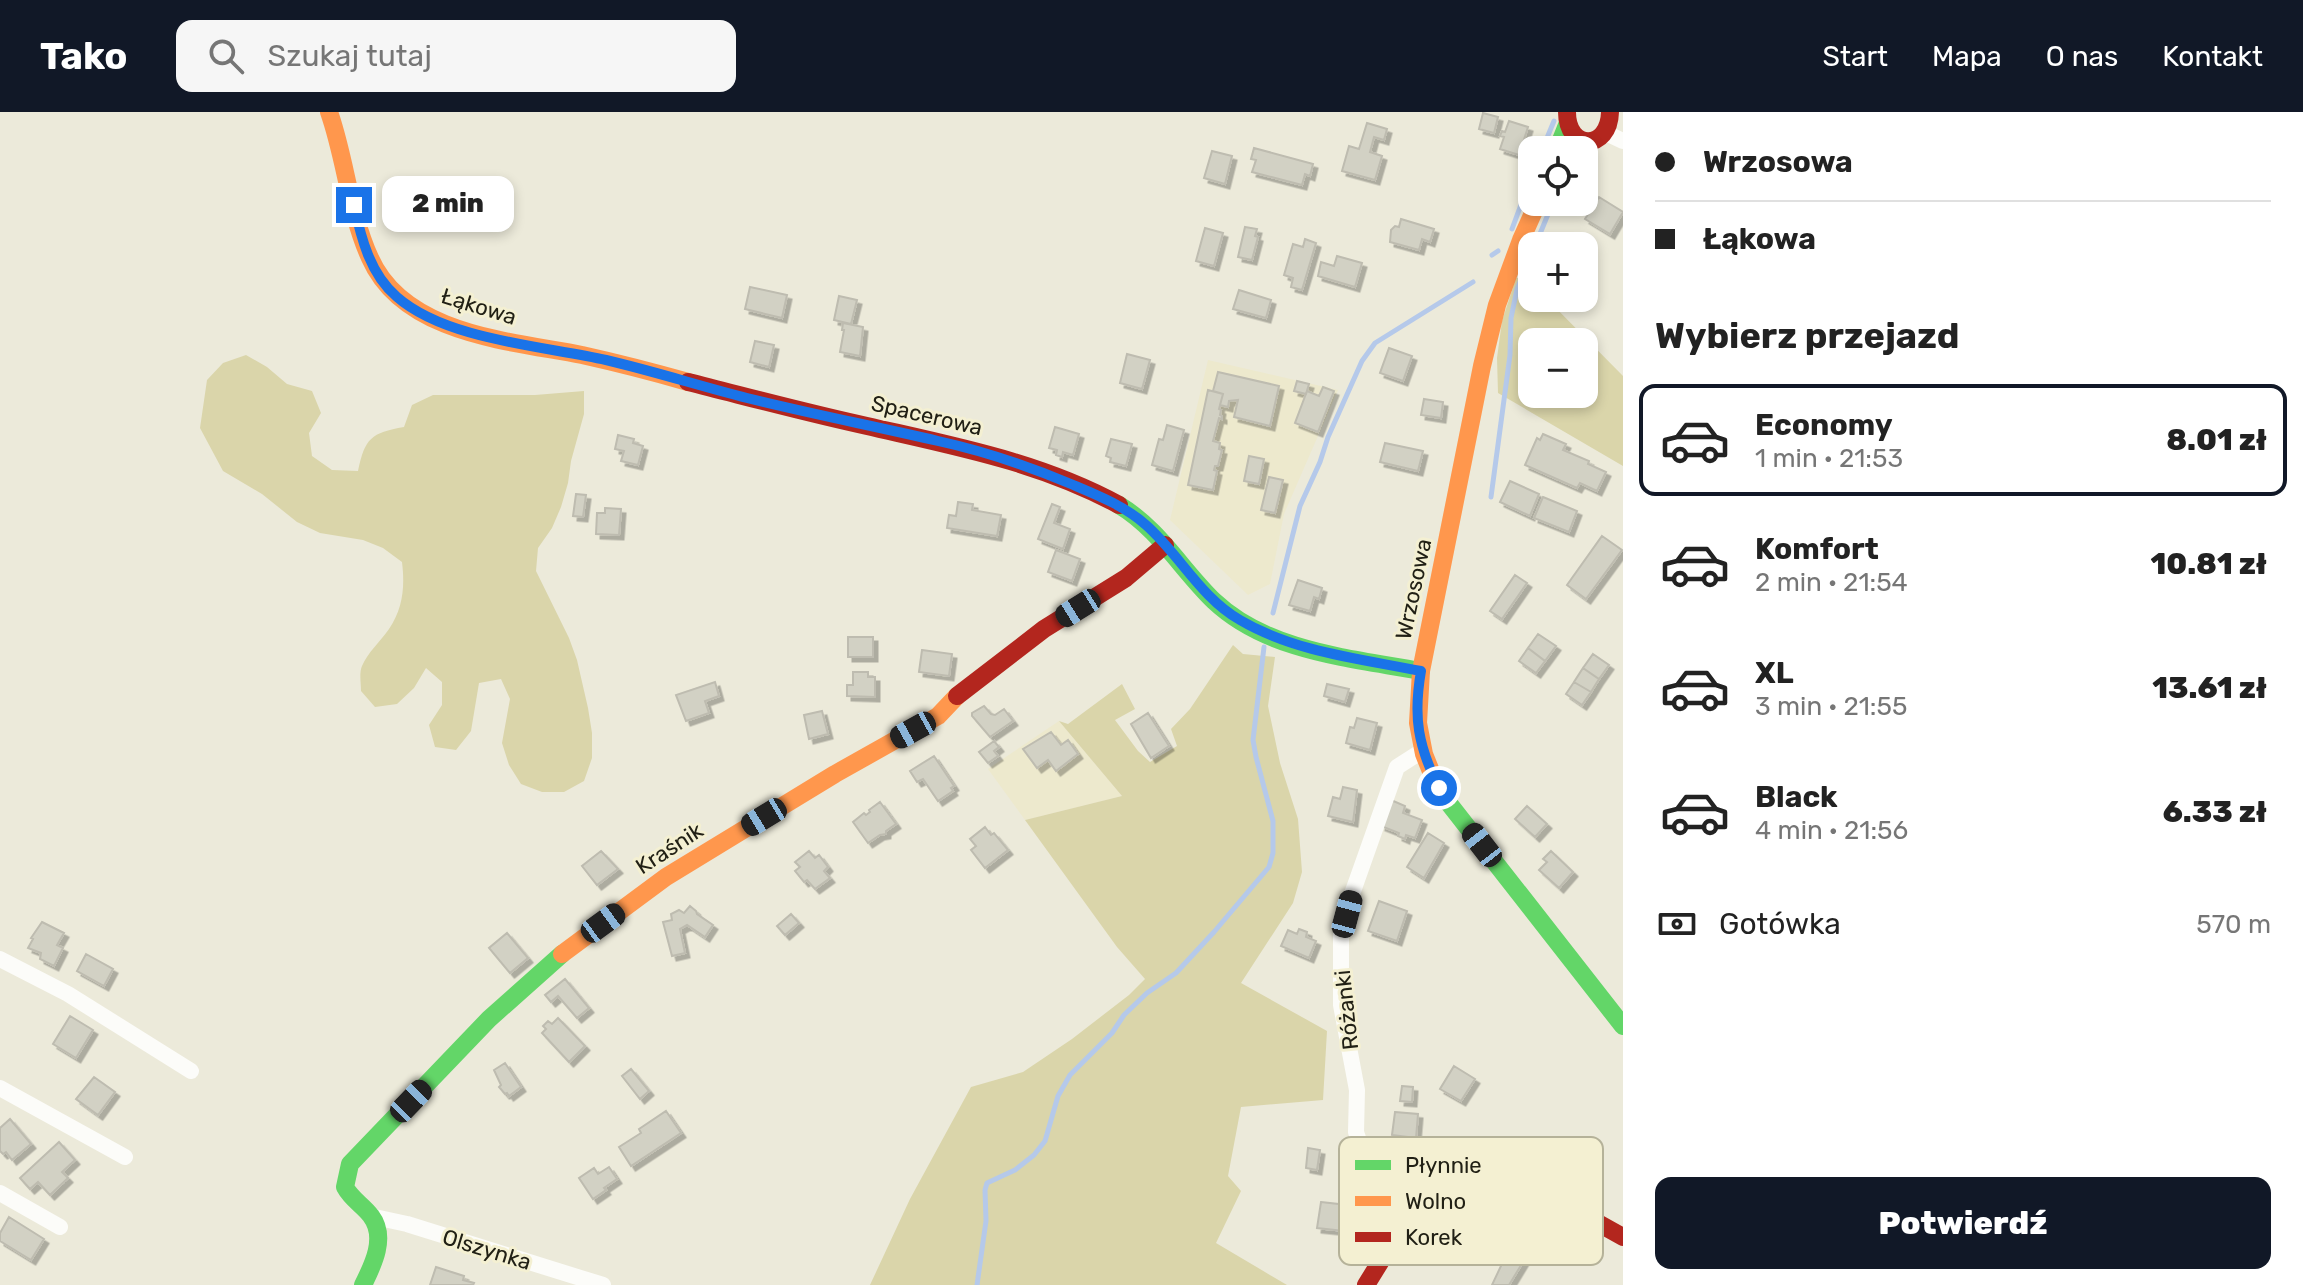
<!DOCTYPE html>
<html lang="pl">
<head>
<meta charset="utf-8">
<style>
  :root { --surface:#fff; --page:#f6f6f6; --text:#222; --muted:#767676; --line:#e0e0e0; --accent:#111827 }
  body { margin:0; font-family:Rubik,sans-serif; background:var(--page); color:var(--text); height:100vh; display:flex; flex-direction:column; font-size:30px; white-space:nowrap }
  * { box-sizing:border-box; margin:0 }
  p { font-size:26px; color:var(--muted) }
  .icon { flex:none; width:44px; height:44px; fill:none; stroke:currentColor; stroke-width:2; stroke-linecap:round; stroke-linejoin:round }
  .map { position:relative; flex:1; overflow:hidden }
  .side { display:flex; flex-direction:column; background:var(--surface); width:680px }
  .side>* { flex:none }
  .top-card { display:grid; align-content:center; height:176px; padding:0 32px; background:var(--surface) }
  .buttons { position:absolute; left:1518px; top:24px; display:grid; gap:16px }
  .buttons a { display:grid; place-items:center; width:80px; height:80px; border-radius:16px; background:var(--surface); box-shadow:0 4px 12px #0003; font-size:40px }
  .end { position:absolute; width:36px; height:36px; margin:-18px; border:10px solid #1a73e8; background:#fff; box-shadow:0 0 0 4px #fff }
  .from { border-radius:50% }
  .bubble { position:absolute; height:56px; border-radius:16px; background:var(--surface); box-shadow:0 4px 12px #0003; font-size:26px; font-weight:800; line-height:56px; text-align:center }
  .car { position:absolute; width:24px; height:48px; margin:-24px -12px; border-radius:10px; box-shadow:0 0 6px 2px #0007; background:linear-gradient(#222 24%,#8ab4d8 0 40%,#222 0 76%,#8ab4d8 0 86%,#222 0) }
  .top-card b { display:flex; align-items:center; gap:28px; height:76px; font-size:30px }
  .top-card b+b { border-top:2px solid var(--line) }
  .top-card i { width:20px; height:20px; background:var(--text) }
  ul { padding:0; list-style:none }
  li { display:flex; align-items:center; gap:24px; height:112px; margin:0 16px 12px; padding:0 16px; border:4px solid transparent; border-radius:16px }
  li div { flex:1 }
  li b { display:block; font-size:30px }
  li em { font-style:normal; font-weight:800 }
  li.active { border-color:var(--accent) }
  li>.icon { width:72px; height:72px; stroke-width:1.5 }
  h2 { padding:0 32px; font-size:36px; line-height:96px }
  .pay { display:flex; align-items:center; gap:20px; height:88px; padding:0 32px; font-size:30px }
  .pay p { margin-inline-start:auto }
  .primary-button { display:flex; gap:16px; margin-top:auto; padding:16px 32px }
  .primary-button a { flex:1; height:92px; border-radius:16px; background:var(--accent); color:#fff; font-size:32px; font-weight:800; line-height:92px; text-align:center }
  header { display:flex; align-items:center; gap:48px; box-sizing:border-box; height:112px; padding:0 40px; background:var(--accent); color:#fff }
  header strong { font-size:38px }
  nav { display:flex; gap:44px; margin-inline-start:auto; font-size:28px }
  .search { width:560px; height:72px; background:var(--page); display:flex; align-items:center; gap:20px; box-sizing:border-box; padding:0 28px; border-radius:16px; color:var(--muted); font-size:30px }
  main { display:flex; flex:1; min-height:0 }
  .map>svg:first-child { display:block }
  .built { fill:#ede9cd }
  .green { fill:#dad5aa; fill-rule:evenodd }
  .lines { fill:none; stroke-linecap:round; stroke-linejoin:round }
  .stream { stroke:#b5c9ea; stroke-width:5 }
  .building { fill:#d2d1c4; stroke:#bebcb0; stroke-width:2; filter:url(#shadow) }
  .street { stroke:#fcfcf9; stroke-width:16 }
  .fast { stroke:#63d668; stroke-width:18 }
  .slow { stroke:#ff974d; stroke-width:18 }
  .jam { stroke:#b3261e; stroke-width:18 }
  .route { stroke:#1a73e8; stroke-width:10 }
  .labels { text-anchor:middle; stroke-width:6; stroke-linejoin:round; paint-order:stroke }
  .street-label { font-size:22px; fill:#212015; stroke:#f4f0d2 }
  .key { fill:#f4f0d2; stroke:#b5b299; stroke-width:2 }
  .key-label { font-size:22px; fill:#212015 }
</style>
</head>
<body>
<header>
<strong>Tako</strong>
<div class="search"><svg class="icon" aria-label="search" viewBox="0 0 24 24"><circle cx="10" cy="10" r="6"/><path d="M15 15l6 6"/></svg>Szukaj tutaj</div>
<nav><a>Start</a><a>Mapa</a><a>O nas</a><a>Kontakt</a></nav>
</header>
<main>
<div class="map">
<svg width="1623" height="1173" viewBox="0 0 1623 1173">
  <defs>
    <filter id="shadow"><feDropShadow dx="4.5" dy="4.5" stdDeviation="0" flood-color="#0004"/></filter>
  </defs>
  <rect width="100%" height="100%" fill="#eceada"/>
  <path class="built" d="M1208,248l130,30 -54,124 -14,70 -22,11 -78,-75z
    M1059,609l63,75 -97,24 -37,-51z"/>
  <path class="green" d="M1516,166h10l6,6v14h14l77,78v90l-125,-73 -1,-35 5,-37zM1532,230h52v52h-52z
    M246,243l21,12 20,17 25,7 9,22 -12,20 3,23 20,14 26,1c7,-33 13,-38 46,-44l8,-22 21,-10h102l49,-4v23l-13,47 -3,22 -7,24 -9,21 -14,20 -2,23 33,67 8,22 11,48 4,25v25l-8,23 -20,11h-22l-21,-8 -12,-19 -7,-22 8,-44 -9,-20 -22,4 -8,48 -15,19 -21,-3 -6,-22 13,-20v-23l-16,-14 -12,20 -17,16 -22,3 -14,-16c0,-8 -2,-18 1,-25 6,-14 18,-24 27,-37 14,-21 16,-42 13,-67l-19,-14 -20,-8 -43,-7 -23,-11 -35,-28 -39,-23 -23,-43 7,-48 16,-17z
    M1233,533l10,9 32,3 -7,49 12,57 18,56 4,53 -9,31 -52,80 86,48 -4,69 -82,7 -13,69 13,15 -25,52 71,42h-417l40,-86 61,-112 52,-15 49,-33 57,-44 16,-16 -28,-32 -92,-127 97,-24 -63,-75 9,3 54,-40 13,25 -20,11 23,31 12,11 27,-16 -6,-17 19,-20z"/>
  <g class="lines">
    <path class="stream" d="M1542,38l12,-29
      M1512,117l20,-54
      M1535,134l18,-44
      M1492,143l6,-4
      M1491,385l19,-142 1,-37 6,-29 15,-36
      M1273,501l27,-107 20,-44 8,-25 34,-76 13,-18 98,-61
      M977,1173l9,-64 -1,-31 2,-7 28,-13 19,-15 11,-14 13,-45 12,-21 42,-42 12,-18 23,-22 29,-20 38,-41 55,-65 4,-14v-32l-17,-64 -3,-17 11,-93"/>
  </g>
  <path class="building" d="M1483,1l15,4 -4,16 -15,-4z
    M1509,9l19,6 -9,28 -19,-6 4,-12 -4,-1 2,-5 3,1z
    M1367,11l20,6 -3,11 -10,-3 -4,15 12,4 -7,24 -33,-9 7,-25 10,3z
    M1254,36l59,16 -3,12 -5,-2 -3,11 -50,-13 4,-12 -5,-1z
    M1212,39l20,5 -7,28 -21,-6z
    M1599,85l24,15 -13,22 -25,-15z
    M1401,107l33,10 -4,13 -8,-3 -3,11 -29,-8 1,-12 4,-4 4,1z
    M1245,115l12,2 -2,7 3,1 -6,23 -14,-3z
    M1205,116l18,5 -9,33 -18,-5z
    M1305,127l11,4 -14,47 -11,-3 2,-9 -9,-3 9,-31 10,3z
    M1337,144l25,7 -7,24 -37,-11 3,-14 13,4z
    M750,175l37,8 -5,23 -37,-9z
    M1239,178l32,10 -5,18 -33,-9z
    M839,184l18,4 -6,24 -17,-4z
    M843,211l20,4 -3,29 -20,-4 4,-22h-2z
    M755,229l19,4 -5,22 -19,-5z
    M1389,236l23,8 -9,25 -23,-8z
    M1127,242l23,6 -8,29 -22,-6z
    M1218,260l61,14 -9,40 -36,-9 4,-17 -9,1 -1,6 -8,-2 3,-11 -10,-3z
    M1297,269l12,3 -3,10 -12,-3z
    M1323,275l11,4 -16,41 -23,-9 12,-32 12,5z
    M1208,278l15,4 -4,15 2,1 -1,5 2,1v3l-3,-1 -6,23 7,2 -1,6 3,1 -4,16h-3l-1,4 3,1 -4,19 -25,-5z
    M1424,287l19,3 -2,16 -20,-3z
    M1167,313l17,5 -11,41 -21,-6 7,-26 4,1z
    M1055,315l24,7 -6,21 -10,-3 -1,5 -6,-2 1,-5 -8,-2z
    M1543,322l23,10 -3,6 26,11 -1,3 18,8 -9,19 -17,-8 -3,5 -52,-23 12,-27 3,2z
    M618,323l16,4 -1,4 10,3 -5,19 -17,-4 3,-10 -9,-2z
    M1111,327l21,5 -6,22 -16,-4 1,-4 -5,-2z
    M1385,331l38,8 -5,20 -38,-9z
    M1249,344l15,3 -5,25 -15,-3z
    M1269,365l14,3 -8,33 -14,-3z
    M1510,369l29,13 -9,22 -30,-14z
    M576,382l10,1 -3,22 -10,-1z
    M1543,385l34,14 -8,21 -35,-14z
    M958,390l15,2 -1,6 29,5 -4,21 -50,-8 2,-13 7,1z
    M1052,392l8,3 -6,16 16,6 -7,20 -25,-10z
    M605,396l16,1 -2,26 -23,-1 1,-21h8z
    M1602,424l20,14 -36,49 -19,-14z
    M1056,438l24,9 -8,22 -24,-9z
    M1515,463l12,8 -25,36 -12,-8z
    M1298,468l24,8 -3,11 -5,-2 -4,14 -21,-6z
    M1538,522l18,12 -11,15 -17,-13z
    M848,525h25v20h-25z
    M1528,536l17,13 -9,12 -17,-12z
    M922,538l30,4 -3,22 -30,-4z
    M1593,542l16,11 -10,14 -16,-11z
    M1583,556l16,11 -8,13 -17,-10z
    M853,560h15v5h7v20l-28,-1v-11h6z
    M715,570l4,14 -14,5 4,12 -23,8 -10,-26z
    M1574,570l17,10 -9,13 -16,-11z
    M1327,572l22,5 -4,13 -21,-6z
    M984,594l7,8 4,1 9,-6 9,12 -23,16 -18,-21v-3z
    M822,599l6,23 -19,5 -5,-24z
    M1148,601l21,33 -18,12 -20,-34z
    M1357,606l20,5 -7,27 -24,-7 4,-16 4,1z
    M1051,620l10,13 7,-5 10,14 -22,17 -8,-11 -11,8 -14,-19z
    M994,629l5,6 -5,4 4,5 -10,7 -9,-11z
    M934,644l20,30 -3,2 2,3 -15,10 -15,-22 -6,3 -7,-11z
    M1343,675l14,3 -4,32 -25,-6 5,-19 7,2z
    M1391,688l14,6 -2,7 19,7 -7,18 -9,-3 -1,4 -7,-3 1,-3 -18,-7z
    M880,690l16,22 -10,7v3l-6,1 -12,8 -15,-21 11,-9 2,2 4,-3 -1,-2z
    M1527,694l20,18 -12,13 -20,-18z
    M985,715l6,8 3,-2 14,17 -23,18 -14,-18 5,-4 -6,-7z
    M1428,721l16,10 -20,35 -17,-11z
    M601,739l17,18 -21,16 -15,-19z
    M809,739l6,7 4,-3 9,12 -4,4 6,7 -15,11 -8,-9 -3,2 -9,-11 5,-4 -5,-5z
    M1551,739l22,21 -14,16 -20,-18 8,-8 -4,-3z
    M1379,789l28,10 -10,30 -29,-10z
    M690,794l6,5 1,3 16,11 -8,12 -18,-12 -7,4 5,24 -13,3 -9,-34 9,-2 -1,-6 8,-4 5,3z
    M791,802l8,9 -14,12 -8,-9z
    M42,810l22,11 -7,12 6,3 -9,18 -14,-7 1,-6 -13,-5 5,-9 -2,-1z
    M1299,817l8,3 -1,5 10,4 -7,17 -28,-12 7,-16 9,4z
    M507,821l21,25 -18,15 -21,-25z
    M86,842l27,15 -9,17 -27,-15z
    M565,867l24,29 -12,10 -19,-22 -7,6 -6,-7z
    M70,904l23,14 -17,28 -23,-14z
    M558,906l27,28 -16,16 -27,-29 4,-4 -3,-3 5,-5 4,3z
    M505,951l16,24 -12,9 -2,-3 -2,1 -6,-7 2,-2 -7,-15z
    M1454,954l21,13 -14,22 -21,-12z
    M631,957l18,22 -9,8 -18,-23z
    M94,965l21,15 -17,23 -22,-16z
    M1402,974l11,1 -1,15 -12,-1z
    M666,999l15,22 -50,33 -12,-19 22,-14 -2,-4z
    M1395,1000l23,2 -2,24 -24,-3z
    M10,1007l21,25 -19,16 -6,-8 -3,2 -3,-3v-23z
    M59,1030l16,18 -13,12 6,6 -18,17 -12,-13 -8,7 -10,-11z
    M1308,1036l12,2 -3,20 -11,-2z
    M609,1055l8,12 -13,9 2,2 -13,9 -14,-21 15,-10 4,6z
    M1321,1090l26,3 -3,26 -27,-3z
    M9,1105l35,22 -13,21 -31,-19v-8z
    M1508,1139l14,7 1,-2 3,1 -17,28h-17z
    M436,1155l28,9 -1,4 11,3 -1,2h-43z"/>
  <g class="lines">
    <path class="street" d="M1606,21l17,8
      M0,847l68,35 123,77
      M0,976l125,69
      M0,1081l60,34
      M370,1104l37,8 196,61
      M1394,1124l-11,-22 -27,-82 1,-42 -16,-85v-70l11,-41 45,-127 25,-16"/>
    <path class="fast" d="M1557,38l10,-25
      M1119,393c40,24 62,64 95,96 54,51 137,57 207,70
      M1434,667l13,22 176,225
      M363,1173c10,-20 24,-48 8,-69 -8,-11 -19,-16 -26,-29l5,-23 139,-145 73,-65"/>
    <path class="slow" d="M329,0c17,48 20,100 41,146 34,77 141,83 212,97 36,8 71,17 106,27
      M1434,667l-10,-25 -6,-31 3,-52 61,-305 15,-61 24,-65 17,-38
      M562,842l104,-77 169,-103 103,-58 19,-20"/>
    <path class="jam" d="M1567,0c0,39 42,39 43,0
      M688,270c60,15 119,31 179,44 87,20 173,36 252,79
      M957,584l87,-67 82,-51 39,-33
      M1366,1173l50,-81 23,-23 19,-7 26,-3 12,1 25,8 102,57"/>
  </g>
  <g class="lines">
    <path class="route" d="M354,93c7,33 16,69 43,92 49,43 147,49 209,63 47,11 94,26 141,38 64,16 127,28 191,43 46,10 90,25 133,43 26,11 54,22 75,41 33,29 55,73 94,95 54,32 121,39 181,51 -8,46 -3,75 18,117"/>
  </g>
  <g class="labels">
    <g class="street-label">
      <text transform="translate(479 194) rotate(17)" y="8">Łąkowa</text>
      <text transform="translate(927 303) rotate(13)" y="8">Spacerowa</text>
      <text transform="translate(1413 477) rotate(-78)" y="8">Wrzosowa</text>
      <text transform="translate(669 736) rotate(-33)" y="8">Kraśnik</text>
      <text transform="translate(1346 898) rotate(-96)" y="8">Różanki</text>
      <text transform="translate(487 1137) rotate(17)" y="8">Olszynka</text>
    </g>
  </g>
  <rect x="1339" y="1025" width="264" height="128" rx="12" class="key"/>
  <rect x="1355" y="1048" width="36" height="10" fill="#63d668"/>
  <rect x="1355" y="1084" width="36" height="10" fill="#ff974d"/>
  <rect x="1355" y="1120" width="36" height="10" fill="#b3261e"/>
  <g class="key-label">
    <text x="1405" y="1061">Płynnie</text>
    <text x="1405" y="1097">Wolno</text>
    <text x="1405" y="1133">Korek</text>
  </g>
</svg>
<div class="buttons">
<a><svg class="icon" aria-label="locate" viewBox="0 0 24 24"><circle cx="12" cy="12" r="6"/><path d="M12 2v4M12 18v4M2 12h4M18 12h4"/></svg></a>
<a>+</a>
<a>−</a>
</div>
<i class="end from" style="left:1439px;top:676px"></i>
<i class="end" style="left:354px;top:93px"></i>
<div class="bubble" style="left:382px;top:64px;width:132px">2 min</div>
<i class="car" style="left:1078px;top:496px;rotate:238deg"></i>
<i class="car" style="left:913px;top:618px;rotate:241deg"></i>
<i class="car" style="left:764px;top:705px;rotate:239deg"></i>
<i class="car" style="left:1482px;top:733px;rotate:322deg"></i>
<i class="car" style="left:1347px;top:802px;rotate:15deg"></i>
<i class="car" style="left:603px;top:811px;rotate:54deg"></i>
<i class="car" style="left:411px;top:989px;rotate:44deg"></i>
</div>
<section class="side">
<div class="top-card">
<b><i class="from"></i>Wrzosowa</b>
<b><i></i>Łąkowa</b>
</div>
<h2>Wybierz przejazd</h2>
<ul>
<li class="active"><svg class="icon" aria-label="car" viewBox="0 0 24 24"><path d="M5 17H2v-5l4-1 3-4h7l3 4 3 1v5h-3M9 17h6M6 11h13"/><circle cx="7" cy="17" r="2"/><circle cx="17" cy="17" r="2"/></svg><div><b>Economy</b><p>1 min · 21:53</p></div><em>8.01 zł</em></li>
<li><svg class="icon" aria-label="car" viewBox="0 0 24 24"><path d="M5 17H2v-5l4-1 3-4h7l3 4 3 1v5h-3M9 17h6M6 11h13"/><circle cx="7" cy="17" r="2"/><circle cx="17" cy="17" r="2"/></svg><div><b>Komfort</b><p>2 min · 21:54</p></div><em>10.81 zł</em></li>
<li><svg class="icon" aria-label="car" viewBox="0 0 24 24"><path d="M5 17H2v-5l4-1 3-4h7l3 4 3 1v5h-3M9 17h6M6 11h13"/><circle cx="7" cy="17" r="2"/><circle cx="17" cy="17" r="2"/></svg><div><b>XL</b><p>3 min · 21:55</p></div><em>13.61 zł</em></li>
<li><svg class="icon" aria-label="car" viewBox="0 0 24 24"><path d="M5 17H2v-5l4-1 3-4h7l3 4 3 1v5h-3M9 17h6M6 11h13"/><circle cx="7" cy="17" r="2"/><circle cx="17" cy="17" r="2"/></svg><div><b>Black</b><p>4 min · 21:56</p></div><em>6.33 zł</em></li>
</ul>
<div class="pay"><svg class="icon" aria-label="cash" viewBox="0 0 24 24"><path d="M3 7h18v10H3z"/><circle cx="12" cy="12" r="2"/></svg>Gotówka<p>570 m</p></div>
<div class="primary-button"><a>Potwierdź</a></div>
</section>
</main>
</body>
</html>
